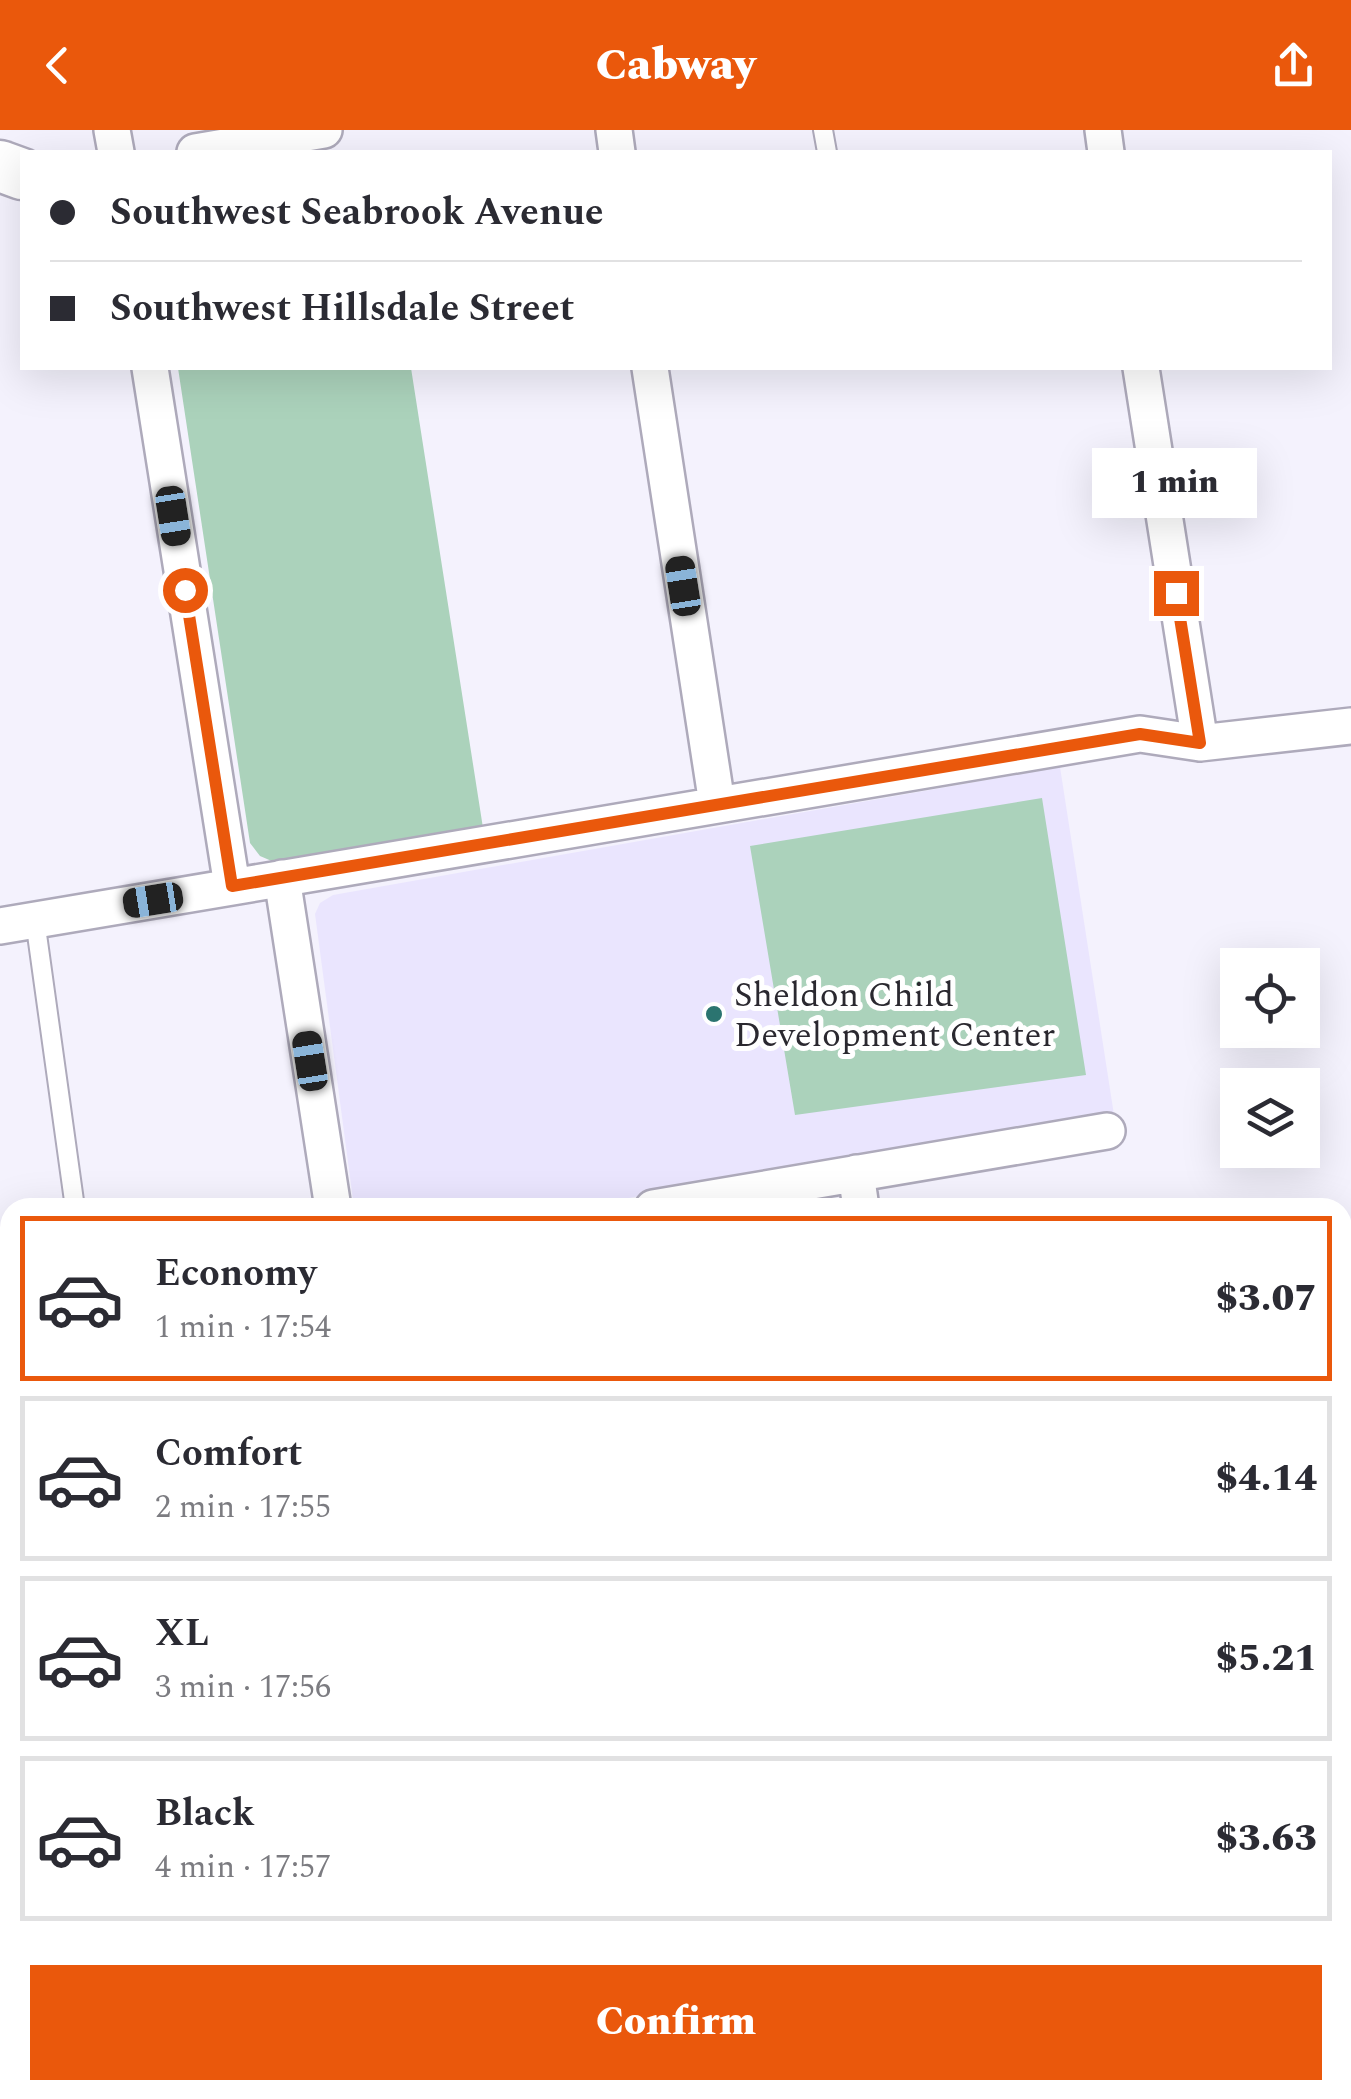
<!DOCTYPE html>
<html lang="en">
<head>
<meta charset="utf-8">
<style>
  :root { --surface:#fff; --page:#f7f7f7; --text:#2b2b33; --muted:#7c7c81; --line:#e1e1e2; --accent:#ea580c }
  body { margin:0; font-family:Spectral,serif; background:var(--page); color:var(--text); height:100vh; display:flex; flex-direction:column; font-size:38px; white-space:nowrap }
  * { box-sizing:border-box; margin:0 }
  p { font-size:32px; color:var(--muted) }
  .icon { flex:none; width:55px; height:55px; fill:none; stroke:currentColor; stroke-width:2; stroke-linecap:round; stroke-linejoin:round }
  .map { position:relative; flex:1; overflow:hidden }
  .side { position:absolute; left:0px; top:1068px; width:1352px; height:902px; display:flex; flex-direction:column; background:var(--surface); border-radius:30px 30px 0 0; box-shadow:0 10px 40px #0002 }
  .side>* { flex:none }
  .hud { position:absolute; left:20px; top:20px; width:1312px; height:220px; border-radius:0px; box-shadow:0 10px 40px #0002; display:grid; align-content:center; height:220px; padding:0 30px; background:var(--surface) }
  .fabs { position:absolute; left:1220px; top:818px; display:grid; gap:20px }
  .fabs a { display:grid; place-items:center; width:100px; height:100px; border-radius:0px; background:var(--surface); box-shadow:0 10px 40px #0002; font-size:50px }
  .end { position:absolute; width:45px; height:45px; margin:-22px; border:12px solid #ea580c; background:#fff; box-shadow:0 0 0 5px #fff }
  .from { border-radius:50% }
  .bubble { position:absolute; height:70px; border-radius:0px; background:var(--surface); box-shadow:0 10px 40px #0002; font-size:32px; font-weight:800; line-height:70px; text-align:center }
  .car { position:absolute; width:30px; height:60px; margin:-30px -15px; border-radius:12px; box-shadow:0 0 8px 2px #0007; background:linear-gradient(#222 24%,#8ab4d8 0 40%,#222 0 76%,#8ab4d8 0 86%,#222 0) }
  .hud b { display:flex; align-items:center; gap:35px; height:95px; font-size:38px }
  .hud b+b { border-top:2px solid var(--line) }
  .hud i { width:25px; height:25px; background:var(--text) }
  ul { padding:18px 0 0; list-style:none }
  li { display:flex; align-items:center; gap:30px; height:165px; margin:0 20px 15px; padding:0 10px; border:5px solid var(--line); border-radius:0px }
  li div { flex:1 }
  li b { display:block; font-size:38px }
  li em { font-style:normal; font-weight:800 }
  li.selected { border-color:var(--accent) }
  li>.icon { width:90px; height:90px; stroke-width:1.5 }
  .cta { display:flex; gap:20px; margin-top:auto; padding:20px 30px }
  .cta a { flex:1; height:115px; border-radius:0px; background:var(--accent); color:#fff; font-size:40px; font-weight:800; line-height:115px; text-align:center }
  header { display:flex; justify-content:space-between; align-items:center; height:130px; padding:0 30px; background:var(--accent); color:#fff; font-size:45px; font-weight:800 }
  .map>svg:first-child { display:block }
  .built { fill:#eae5fe }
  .green { fill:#abd2bb }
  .building { fill:#bbb7c8; stroke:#797585; stroke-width:2.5 }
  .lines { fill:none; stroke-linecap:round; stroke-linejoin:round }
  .service-casing { stroke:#aeaabb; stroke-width:22 }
  .minor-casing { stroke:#aeaabb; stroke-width:40 }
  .secondary-casing { stroke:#aeaabb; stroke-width:55 }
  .service { stroke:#fff; stroke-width:18 }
  .minor { stroke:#fff; stroke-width:35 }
  .secondary { stroke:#fff; stroke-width:50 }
  .route { stroke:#ea580c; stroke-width:12 }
  .poi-dot { fill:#2b7470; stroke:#fff; stroke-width:4 }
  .labels { text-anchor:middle; stroke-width:10; stroke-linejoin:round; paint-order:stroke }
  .poi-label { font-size:35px; fill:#2a282f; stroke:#fff; text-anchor:start }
</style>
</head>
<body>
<header><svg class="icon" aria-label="back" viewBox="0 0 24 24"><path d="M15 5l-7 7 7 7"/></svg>Cabway<svg class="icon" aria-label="share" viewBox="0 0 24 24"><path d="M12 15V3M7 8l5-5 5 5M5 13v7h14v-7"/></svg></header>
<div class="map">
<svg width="1351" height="1969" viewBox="0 0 1351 1969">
  <rect width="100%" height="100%" fill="#f4f2fd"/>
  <path class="built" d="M1060,637l54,348 -538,92h-222l-39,-293 5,-11 13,-8z"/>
  <path class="green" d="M178,238h233l72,460 -209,34 -14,-6 -10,-13z
    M1042,668l44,277 -291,40 -45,-269z"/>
  <path class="building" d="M10,1757v61l-10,-59z
    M10,1938v22h5l1,9h-16v-29z
    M104,1960h60l2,9h-76l15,-2z"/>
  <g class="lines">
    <defs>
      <path id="service" d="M823,0l4,22
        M35,790l40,288
        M0,1696l10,-2
        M1342,1911l9,7
        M256,1960l1,9
        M1029,1969l6,-9"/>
      <path id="minor" d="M112,0l4,22
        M614,0l3,22
        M1103,0l3,22
        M195,22l129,-22
        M150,238l82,518
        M650,238l67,436
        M1141,238l59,375
        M282,748l51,330
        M0,796l1140,-192 60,9 151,-17
        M856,1043l5,35
        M653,1078l454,-77
        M0,1188l10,-1
        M872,1960l13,9
        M497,1969l9,-9"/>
      <path id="secondary" d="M0,36l22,8"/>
    </defs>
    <use href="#service" class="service-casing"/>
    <use href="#minor" class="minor-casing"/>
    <use href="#secondary" class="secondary-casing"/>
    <use href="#service" class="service"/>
    <use href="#minor" class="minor"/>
    <use href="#secondary" class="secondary"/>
  </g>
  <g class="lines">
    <path class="route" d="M185,460l47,296 908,-152 60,9 -24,-150"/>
  </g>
  <circle class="poi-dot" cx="714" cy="884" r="10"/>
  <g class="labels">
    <g class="poi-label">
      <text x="734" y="876">Sheldon Child<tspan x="734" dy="40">Development Center</tspan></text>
    </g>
  </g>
</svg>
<div class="fabs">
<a><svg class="icon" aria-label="locate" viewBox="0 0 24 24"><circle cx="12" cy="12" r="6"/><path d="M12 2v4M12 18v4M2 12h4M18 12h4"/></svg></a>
<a><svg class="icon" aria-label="layers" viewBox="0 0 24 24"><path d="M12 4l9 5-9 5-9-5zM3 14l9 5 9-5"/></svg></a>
</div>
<i class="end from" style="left:185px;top:460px"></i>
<i class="end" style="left:1176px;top:463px"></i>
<div class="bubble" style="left:1092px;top:318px;width:165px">1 min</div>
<i class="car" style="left:173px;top:386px;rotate:171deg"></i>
<i class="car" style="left:683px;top:456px;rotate:351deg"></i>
<i class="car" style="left:153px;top:770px;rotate:261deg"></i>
<i class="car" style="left:310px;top:931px;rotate:351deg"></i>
<div class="hud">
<b><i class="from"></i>Southwest Seabrook Avenue</b>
<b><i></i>Southwest Hillsdale Street</b>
</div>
<section class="side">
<ul>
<li class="selected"><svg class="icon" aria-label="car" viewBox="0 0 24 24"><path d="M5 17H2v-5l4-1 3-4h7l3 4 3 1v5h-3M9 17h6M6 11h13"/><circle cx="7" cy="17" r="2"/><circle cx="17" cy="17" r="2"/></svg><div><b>Economy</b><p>1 min · 17:54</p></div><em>$3.07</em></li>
<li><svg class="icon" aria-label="car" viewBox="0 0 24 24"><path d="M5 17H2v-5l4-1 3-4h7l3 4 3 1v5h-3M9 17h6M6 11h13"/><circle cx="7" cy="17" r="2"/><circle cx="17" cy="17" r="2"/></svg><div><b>Comfort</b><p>2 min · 17:55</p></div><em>$4.14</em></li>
<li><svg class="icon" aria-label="car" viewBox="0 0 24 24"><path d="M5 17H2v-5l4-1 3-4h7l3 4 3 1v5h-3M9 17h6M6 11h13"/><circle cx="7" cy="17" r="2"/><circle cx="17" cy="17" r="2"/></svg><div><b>XL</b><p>3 min · 17:56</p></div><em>$5.21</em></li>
<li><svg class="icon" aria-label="car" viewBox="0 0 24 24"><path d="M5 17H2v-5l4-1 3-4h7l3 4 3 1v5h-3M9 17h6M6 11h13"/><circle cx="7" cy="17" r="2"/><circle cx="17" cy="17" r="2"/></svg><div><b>Black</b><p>4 min · 17:57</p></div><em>$3.63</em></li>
</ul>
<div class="cta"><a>Confirm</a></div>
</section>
</div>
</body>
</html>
